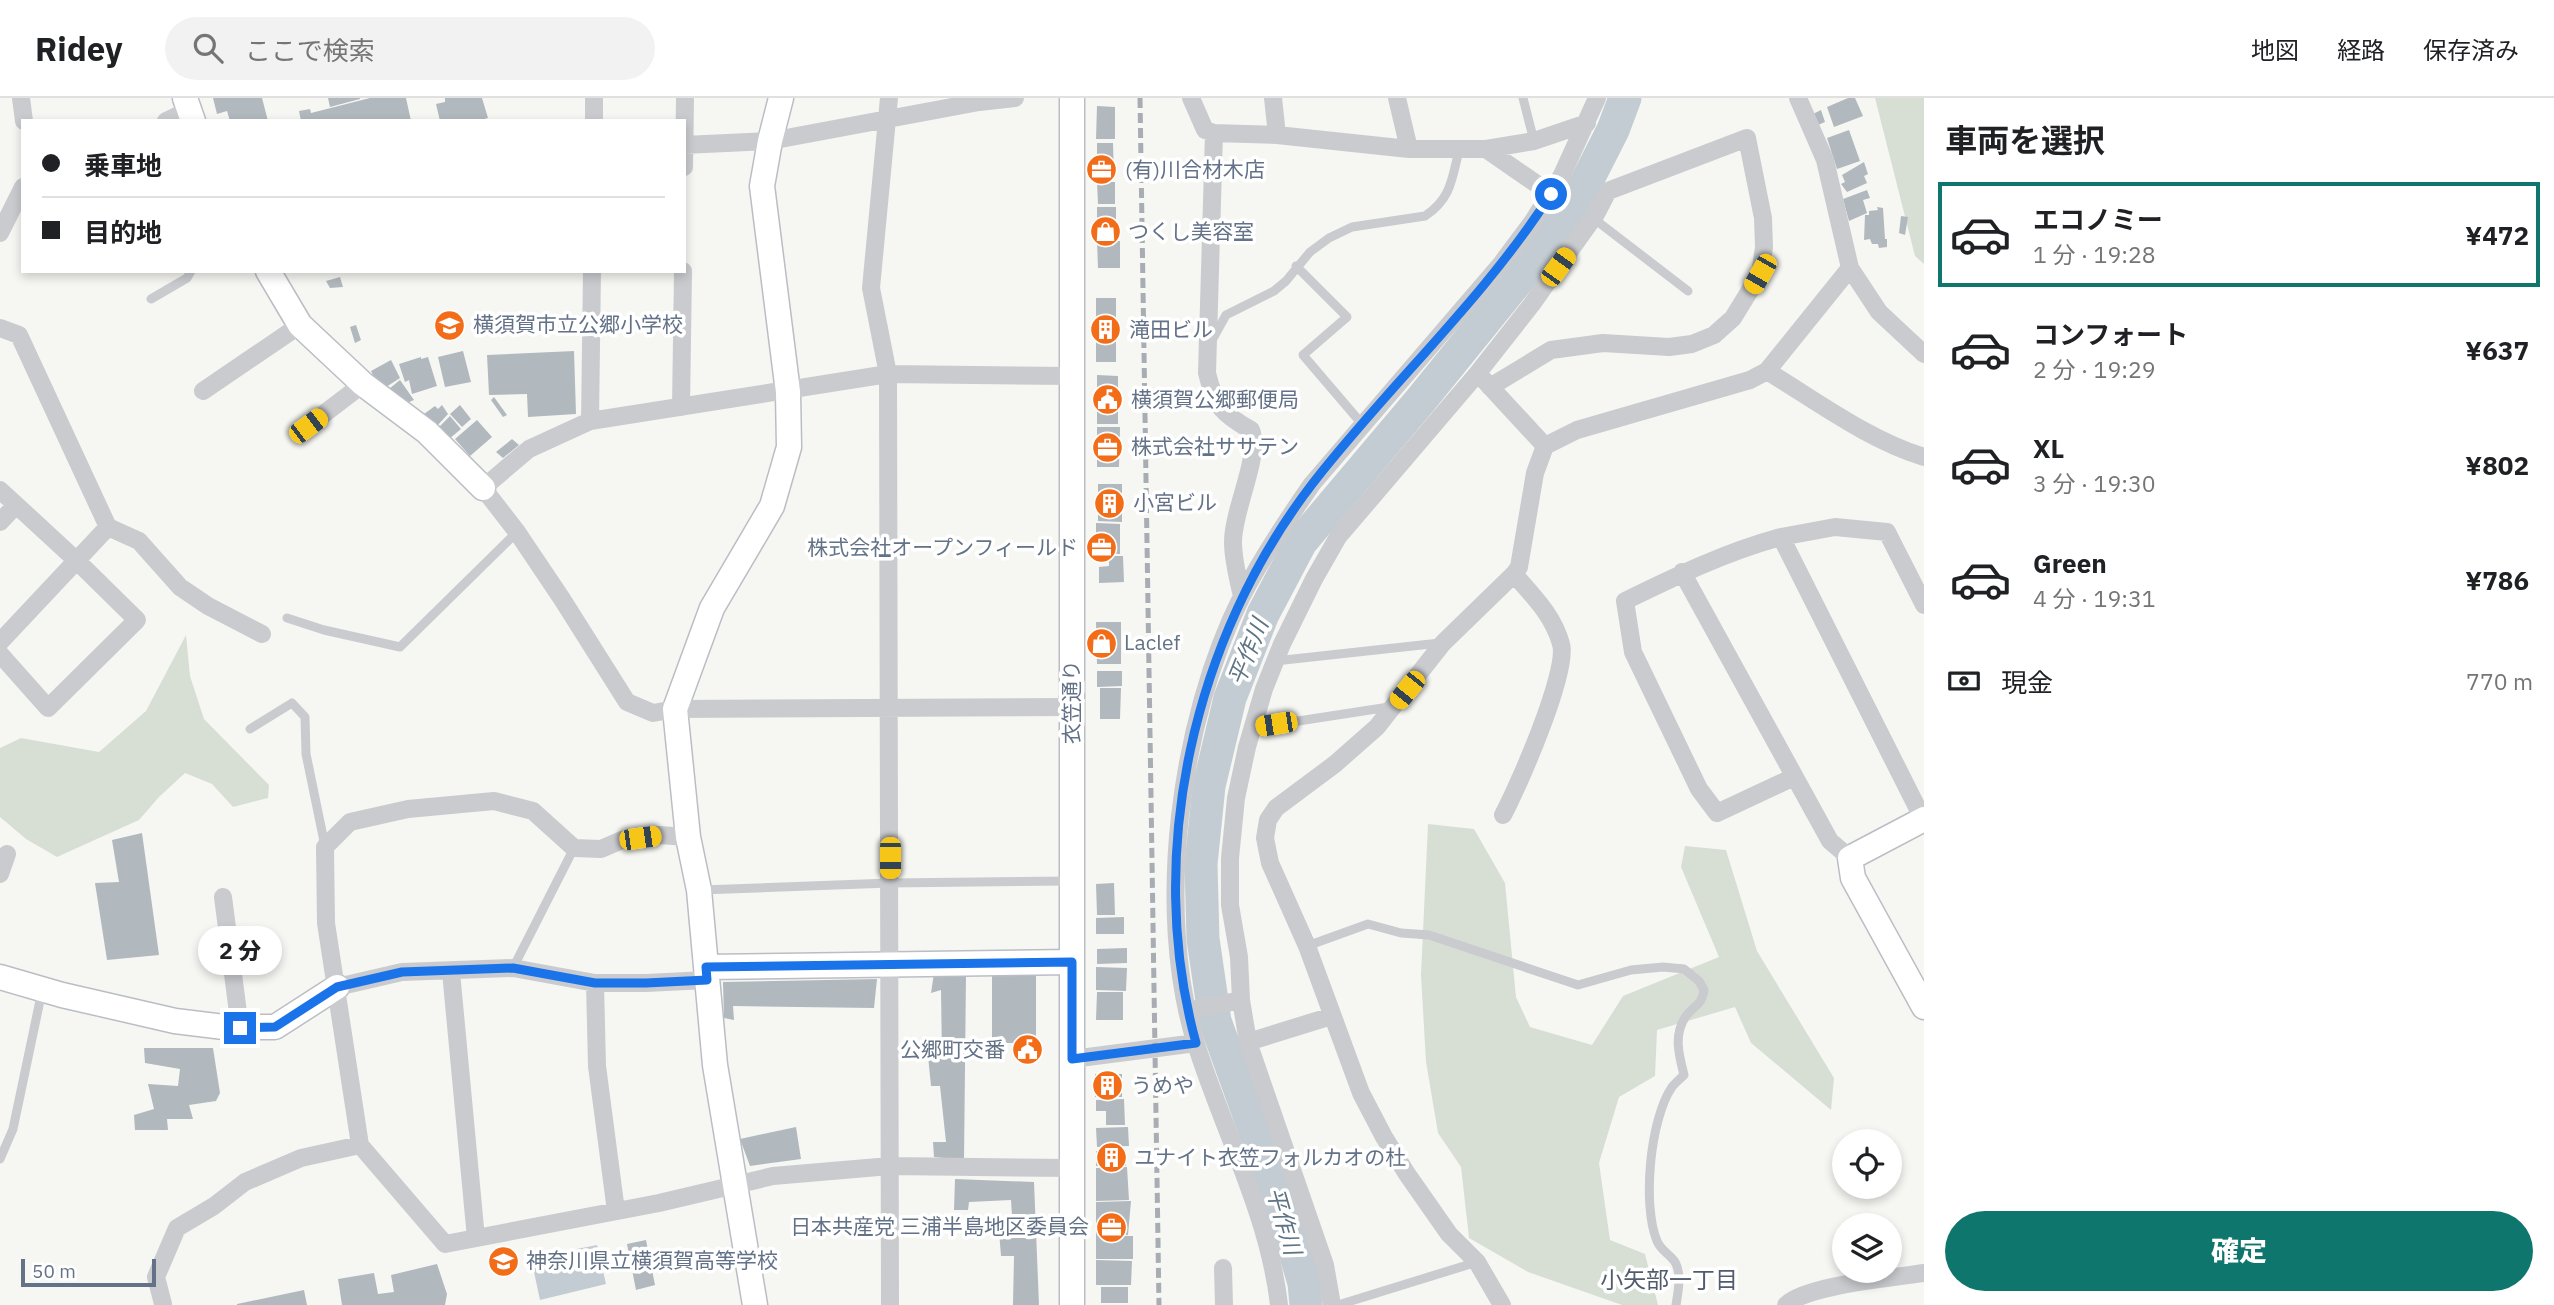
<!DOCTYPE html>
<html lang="ja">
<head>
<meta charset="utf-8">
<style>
  :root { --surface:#fff; --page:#f2f2f2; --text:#202124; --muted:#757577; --line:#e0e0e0; --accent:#0f766e }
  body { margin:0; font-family:"IBM Plex Sans","Noto Sans JP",sans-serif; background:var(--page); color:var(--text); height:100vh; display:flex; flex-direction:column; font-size:26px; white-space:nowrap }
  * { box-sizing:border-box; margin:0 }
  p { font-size:23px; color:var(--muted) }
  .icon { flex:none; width:38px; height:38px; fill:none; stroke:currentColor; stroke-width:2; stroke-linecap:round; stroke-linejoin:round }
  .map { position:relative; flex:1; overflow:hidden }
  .drawer { display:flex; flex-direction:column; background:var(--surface); width:630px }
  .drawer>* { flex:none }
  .guide { position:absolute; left:21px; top:21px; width:665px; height:154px; border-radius:0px; box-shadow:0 4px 10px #0003; display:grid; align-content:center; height:154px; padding:0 21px; background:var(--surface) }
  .controls { position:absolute; left:1832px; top:1031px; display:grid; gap:14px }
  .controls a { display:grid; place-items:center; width:70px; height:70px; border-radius:50%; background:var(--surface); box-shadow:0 4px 10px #0003; font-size:35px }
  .scale { position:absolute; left:21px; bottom:18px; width:135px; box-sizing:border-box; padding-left:7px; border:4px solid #637287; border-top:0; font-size:19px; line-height:24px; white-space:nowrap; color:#637287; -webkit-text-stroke:5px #fff; paint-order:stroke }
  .end { position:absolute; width:32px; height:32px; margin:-16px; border:9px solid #1a73e8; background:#fff; box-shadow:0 0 0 4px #fff }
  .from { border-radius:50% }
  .bubble { position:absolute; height:49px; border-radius:24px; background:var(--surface); box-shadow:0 4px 10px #0003; font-size:23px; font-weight:800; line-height:49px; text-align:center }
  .car { position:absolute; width:21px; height:42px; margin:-21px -10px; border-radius:9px; box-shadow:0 0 5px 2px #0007; background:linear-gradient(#f5c518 24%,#345 0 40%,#f5c518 0 76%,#345 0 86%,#f5c518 0) }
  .guide b { display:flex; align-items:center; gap:24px; height:66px; font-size:26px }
  .guide b+b { border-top:2px solid var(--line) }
  .guide i { width:18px; height:18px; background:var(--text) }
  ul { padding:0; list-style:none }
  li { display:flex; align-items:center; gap:21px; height:105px; margin:0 14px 10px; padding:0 7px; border:4px solid transparent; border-radius:0px }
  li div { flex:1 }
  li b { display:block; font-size:26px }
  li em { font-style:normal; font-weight:800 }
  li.selected { border-color:var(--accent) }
  li>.icon { width:63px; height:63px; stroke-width:1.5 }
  h2 { padding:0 21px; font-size:32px; line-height:84px }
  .pay { display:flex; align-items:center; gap:18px; height:77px; padding:0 21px; font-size:26px }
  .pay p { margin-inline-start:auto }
  .cta { display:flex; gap:14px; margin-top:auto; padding:14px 21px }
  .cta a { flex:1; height:80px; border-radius:42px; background:var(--accent); color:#fff; font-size:28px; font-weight:800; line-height:80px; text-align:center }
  header { display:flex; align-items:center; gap:42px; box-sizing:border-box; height:98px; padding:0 35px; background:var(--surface); border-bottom:2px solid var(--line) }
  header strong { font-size:33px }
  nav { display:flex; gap:38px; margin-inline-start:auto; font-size:24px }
  .search { width:490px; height:63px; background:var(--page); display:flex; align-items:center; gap:18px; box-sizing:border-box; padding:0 24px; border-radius:38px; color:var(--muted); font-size:26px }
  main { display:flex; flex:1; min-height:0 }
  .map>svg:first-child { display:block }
  .green { fill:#d7dfd4 }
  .water { fill:#c4ccd3 }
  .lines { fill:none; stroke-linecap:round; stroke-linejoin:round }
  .river { stroke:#c4ccd3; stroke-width:33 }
  .building { fill:#b1b8be }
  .secondary-casing { stroke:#babec4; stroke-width:27 }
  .lane { stroke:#c9cbcf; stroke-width:9 }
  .street { stroke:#c9cbcf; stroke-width:18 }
  .secondary { stroke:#fff; stroke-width:24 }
  .rail { stroke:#a8acb3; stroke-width:5; stroke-dasharray:10 5; stroke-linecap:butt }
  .route { stroke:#1a73e8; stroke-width:9 }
  .labels { text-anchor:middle; stroke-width:7; stroke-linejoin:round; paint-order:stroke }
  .poi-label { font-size:21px; fill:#637287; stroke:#fff; text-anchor:start }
  .street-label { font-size:21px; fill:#637287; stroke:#fff }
  .water-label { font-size:23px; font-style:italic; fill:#5f7483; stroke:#fff }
  .neighbourhood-label { font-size:23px; fill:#525c6c; stroke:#fff }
</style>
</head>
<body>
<header>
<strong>Ridey</strong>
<div class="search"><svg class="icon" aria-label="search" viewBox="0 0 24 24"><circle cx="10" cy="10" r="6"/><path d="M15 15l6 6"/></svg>ここで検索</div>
<nav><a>地図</a><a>経路</a><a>保存済み</a></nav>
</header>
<main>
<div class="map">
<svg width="1924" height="1207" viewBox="0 0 1924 1207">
  <rect width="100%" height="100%" fill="#f6f7f3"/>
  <path class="green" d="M1875,0h49v166l-9,-8z
    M186,537l4,41 14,43 65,66 -1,13 -35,9 -21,-23 -27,-11 -26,24 -20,23 -82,37 -31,-18 -26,-22v-69l21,-10 78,14 47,-41z
    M1428,726l46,5 31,54 11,114 14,30 62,18 31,-49 96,-39 -38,-90 4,-21 41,4 31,101 77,127 -3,32 -80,-67 -16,-36 -78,23 -2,46 -36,21 -20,66 11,77 35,14 13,51h-36l-94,-33 -59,-34 -8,-71 -23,-34 -12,-71 -5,-87z"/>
  <path class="water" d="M597,1147l9,39 -66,16 -9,-42z"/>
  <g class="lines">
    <path class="river" d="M1306,1207l-2,-22 -24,-82 -65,-180 -12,-82 -2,-75 8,-78 21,-88 33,-84 38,-72 119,-141 131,-162 33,-52 29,-57 12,-32"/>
  </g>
  <path class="building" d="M213,0h49l6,23h-38l-3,-10 -10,3z
    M328,0h32v1l-30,8z
    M370,0h36l5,23h-110l-2,-10 11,-2 1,4z
    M445,0h37l6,20 -11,3h-37l-4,-17 9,-2z
    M1848,0h7l8,18 -29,11 -7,-20z
    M1097,8l18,1v32h-19z
    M1821,12l4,12 -7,3 -5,-11z
    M1849,32l11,31 -23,8 -10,-31z
    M1097,45h16l1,34 -17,1z
    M1864,64l4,12 -4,2 3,7 -20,9 -6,-8 4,-2 -3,-7z
    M1097,84h18v22h-17z
    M1867,92l3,8 -7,2 4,13 -18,8 -6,-22z
    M1097,109h19v14h-19z
    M1877,109l6,1 2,31h2v8l-8,1 -1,-4h-6l-2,-5 -6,1 1,-25h4v-4l9,-1z
    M1901,118l7,1 -3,18 -6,-2z
    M1098,127h14v13l-14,1z
    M1097,143h23v27h-22z
    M340,179l3,10 -13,1 -4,-7z
    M1096,200h20v64h-20z
    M356,227l5,15 -6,3 -5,-16z
    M463,253l8,31 -26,5 -7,-30z
    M574,253l2,63 -48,3 -1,-23 -38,1 -2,-40z
    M421,259v2l7,-2 9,29 -25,8 -3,-14 -4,2 -6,-18z
    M391,262l9,18 -14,9 -11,-8 -4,-8z
    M1097,277l21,1v48h-21z
    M400,282l14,20 -7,3 -18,-14z
    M494,299l13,18 -4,2 -12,-17z
    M442,307l6,9 -12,13 -12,-13 11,-8 3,3z
    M460,307l11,14 -9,8 -12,-13z
    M450,318l11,13 -12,10 -10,-12z
    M477,322l15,17 -22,19 -15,-17z
    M1097,329h23l-1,40h-22z
    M512,341l7,6 -16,13 -7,-6z
    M1098,386h24v38l-24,-1z
    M1096,425l24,1v30l-24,-1z
    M1109,458h14l1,26 -25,1v-16l10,-1z
    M1096,524h25v42h-24z
    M1097,573h25v15l-25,1z
    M1100,590h21l-1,31h-20z
    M142,735l17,122 -52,5 -12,-77 24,-1 -7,-42z
    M1114,785l1,32h-18l-1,-31z
    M1124,819v17h-28v-16z
    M1127,850v15l-30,1v-15z
    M1096,869l31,1 -1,23 -30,-1z
    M934,875l32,1 -2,186 -30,-3 -1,-15h13l-6,-56h-9l-3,-30 14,2 -1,-68 -10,3z
    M992,875l44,1v69h-44z
    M877,881l-3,29 -141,-2 1,14 -10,-2 -1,-36z
    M1097,894h26v28h-27z
    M1020,947l15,1v9h-15z
    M144,950h69l7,45 -4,8 -27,4 4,14h-26l1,11h-33l-1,-15 20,-6 -6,-25 30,2 2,-17 -35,-6z
    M1095,976h27v23h-27z
    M1124,1001l1,26h-19v-14h-10v-11z
    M796,1029l5,32 -51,7 -10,-27z
    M1128,1029l1,19 -32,1 -1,-19z
    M1126,1052v16h-30v-15z
    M1127,1069l2,33 -33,1v-33z
    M955,1081l79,3 5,123h-26l1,-49h-13l-2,-25 14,1 -2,-32 -42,2 -1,8h-14z
    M1131,1103l-3,34 -26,1h31v23h-37v-57z
    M646,1142l9,45 -19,5 -9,-46z
    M1096,1162l36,1 -1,24h-35z
    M437,1166l10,30 -2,11h-103l-4,-26 36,-6 4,21 16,-2 -3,-17z
    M1101,1189h27v16h-27z
    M304,1192l3,15h-70v-1z"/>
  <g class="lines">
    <defs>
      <path id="secondary" d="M185,0l8,23
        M268,173l32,54 63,59 64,48 56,56
        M1924,721l-74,39 3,20 71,129
        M706,869l366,-5
        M0,879l62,18 113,26 49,6h51l62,-40
        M755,1207l-40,-240 -16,-175 -11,-53 -13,-128 37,-101 60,-102 17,-59 -1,-55 -26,-206 8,-45 11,-43
        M1072,1207v-1207"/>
    </defs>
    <use href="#secondary" class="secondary-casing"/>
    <path class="lane" d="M1523,0l11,43
      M1593,120l95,73
      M1296,168l51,51 -44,38 59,69
      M151,201l36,-21 4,-7
      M1211,244l15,-27 48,-24 12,-10 24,-29 19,-14 23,-11 73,-11c26,-17 27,-37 34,-66
      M287,520l37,12 76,17 117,-115
      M1275,563l165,-18
      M1253,630l136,-21
      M250,631l42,-26 13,14 1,37 19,92
      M701,792l189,-7 182,-2
      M1307,848l61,-22 33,9 28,2 149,50 53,-15 32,-3 21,2 15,12 5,9c-3,17 -9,14 -18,26 -13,19 -7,39 -2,59 -4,4 -9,8 -12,12 -22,32 -30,118 -15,154 4,10 13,13 18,21 7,12 3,30 1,43
      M513,870l61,-120
      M0,1061l13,-30 29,-138
      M1338,1207l139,-43"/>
    <path class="street" d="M21,0l3,23
      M889,0l-18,190 17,86 2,931
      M1191,0l14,32 9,3 63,2 132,14h77l65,45
      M1273,0l4,37
      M1397,0l12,51
      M1798,0l27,62 25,108 29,44 45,42
      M166,23l23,-11
      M594,23v-23
      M1214,35l-7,240c8,33 15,41 44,57 10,27 -18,79 -18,112 0,18 5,37 9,54
      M684,47l86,-4 209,-39 36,-4
      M1486,51l48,-8 53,-18
      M684,69l1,-69
      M0,135l23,-46
      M0,230l19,7 89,192 -108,115
      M1767,273c51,31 100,68 157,86
      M1483,281l62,67
      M203,293l97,-66
      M681,309l2,-136
      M590,323l2,-150
      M308,328l55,-42
      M0,392l77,71 60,59 -89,88 -48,-54
      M0,424l16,-17
      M108,429l31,14 41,46 28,19 54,28
      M1781,439l54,-10 52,5 37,73
      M1682,474l148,269 20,17
      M1072,609l-397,2 -22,4 -26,-11 -65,-103 -45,-67 -34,-44 46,-39 61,-28 298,-47 184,2
      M1794,679l-77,36 -18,-24 -66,-137 -8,-51c51,-25 101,-49 156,-64l142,282
      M1503,717c15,-28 66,-144 58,-171 -8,-29 -28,-48 -47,-70
      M0,776l7,-20
      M223,799l17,131
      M451,874l25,266
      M595,885l2,83 19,145
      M337,889l65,-15 111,-4 82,15h51l61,-3
      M1187,913l54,-11
      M1248,944l84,-26
      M1072,961l124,-16
      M360,1047l-34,-222 -1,-76 25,-25 58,-13 86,-8 39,10 41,37 27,1 21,-9 37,-5 29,2
      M1223,1170l1,37
      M163,1206l-7,-27 21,-49 37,-22 31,-24 56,-24 59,-13 85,99 214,-41 114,-27 117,-10 182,2
      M1279,1207c-10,-90 -56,-175 -83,-261 -42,-133 -16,-325 46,-448 20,-39 45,-76 70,-112l189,-220 32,-43 29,-46 35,-77
      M1332,1207l-7,-40 -77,-223 -7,-42 -2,-43 -9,-52v-47l6,-60 11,-51 17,-58 18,-45 32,-65 24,-42 139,-163 55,-70 64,-90 12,-23 139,-53 16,80 1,29 -4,27 -27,44 -19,17 -22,9 -23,3 -66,-4 -52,7 -61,37
      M1502,1207l-25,-43 -28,-28 -42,-60 -23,-37 -23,-44 -54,-147 -37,-83 -5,-25 3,-18 8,-12 59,-44 42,-37 66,-84 71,-69 5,-7 16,-94 10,-27 32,-16 173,-50 17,-9 83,-103
      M1786,1207c21,-20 107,-27 138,-32"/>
    <use href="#secondary" class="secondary"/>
    <path class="rail" d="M1140,0l19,1207"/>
  </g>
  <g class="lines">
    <path class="route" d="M240,930l35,-1 62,-40 65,-15 111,-4 82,15h51l61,-3 -1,-13 366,-5v97l124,-16c-52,-189 -2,-406 117,-560 76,-98 171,-184 238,-289"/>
  </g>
  <defs>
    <symbol id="office-disc" viewBox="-11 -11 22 22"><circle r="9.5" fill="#f36c18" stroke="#fff"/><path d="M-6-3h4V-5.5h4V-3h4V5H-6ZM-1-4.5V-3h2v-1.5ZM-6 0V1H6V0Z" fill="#fff"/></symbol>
    <symbol id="shop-disc" viewBox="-11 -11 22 22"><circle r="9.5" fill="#f36c18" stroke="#fff"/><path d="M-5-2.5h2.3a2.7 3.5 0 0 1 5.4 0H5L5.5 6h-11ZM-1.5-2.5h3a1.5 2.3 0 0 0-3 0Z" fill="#fff"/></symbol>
    <symbol id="school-disc" viewBox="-11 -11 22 22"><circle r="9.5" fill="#f36c18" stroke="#fff"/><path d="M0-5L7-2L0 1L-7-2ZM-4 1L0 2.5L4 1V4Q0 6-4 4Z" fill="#fff"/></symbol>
    <symbol id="building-disc" viewBox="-11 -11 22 22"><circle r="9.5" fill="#f36c18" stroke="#fff"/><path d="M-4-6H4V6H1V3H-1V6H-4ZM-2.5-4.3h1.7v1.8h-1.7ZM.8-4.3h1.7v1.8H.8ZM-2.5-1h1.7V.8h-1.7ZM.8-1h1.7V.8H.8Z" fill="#fff"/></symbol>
    <symbol id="civic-disc" viewBox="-11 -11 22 22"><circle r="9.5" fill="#f36c18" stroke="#fff"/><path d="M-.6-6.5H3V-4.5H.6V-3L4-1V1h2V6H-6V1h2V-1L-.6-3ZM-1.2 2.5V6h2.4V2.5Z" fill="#fff"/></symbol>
  </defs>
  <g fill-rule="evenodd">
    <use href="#office-disc" x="1084" y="54" width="35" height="35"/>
    <use href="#shop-disc" x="1088" y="116" width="35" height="35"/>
    <use href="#school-disc" x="432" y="210" width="35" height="35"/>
    <use href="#building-disc" x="1088" y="214" width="35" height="35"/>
    <use href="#civic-disc" x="1090" y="284" width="35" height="35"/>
    <use href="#office-disc" x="1090" y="332" width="35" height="35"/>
    <use href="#building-disc" x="1092" y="388" width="35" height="35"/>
    <use href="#office-disc" x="1084" y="432" width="35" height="35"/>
    <use href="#shop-disc" x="1084" y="528" width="35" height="35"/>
    <use href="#civic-disc" x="1010" y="934" width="35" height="35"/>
    <use href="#building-disc" x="1090" y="970" width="35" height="35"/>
    <use href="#building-disc" x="1094" y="1042" width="35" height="35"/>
    <use href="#office-disc" x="1094" y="1112" width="35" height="35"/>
    <use href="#school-disc" x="486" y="1146" width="35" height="35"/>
  </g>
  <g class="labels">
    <g class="poi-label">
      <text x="1125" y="79">(有)川合材木店</text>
      <text x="1128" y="141">つくし美容室</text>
      <text x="473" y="234">横須賀市立公郷小学校</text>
      <text x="1129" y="239">滝田ビル</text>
      <text x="1131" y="309">横須賀公郷郵便局</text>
      <text x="1131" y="356">株式会社ササテン</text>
      <text x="1133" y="412">小宮ビル</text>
      <text x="1078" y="457" text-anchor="end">株式会社オープンフィールド</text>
      <text x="1124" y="552">Laclef</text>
      <text x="1005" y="959" text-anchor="end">公郷町交番</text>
      <text x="1131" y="995">うめや</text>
      <text x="1134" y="1067">ユナイト衣笠フォルカオの杜</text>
      <text x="1089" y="1136" text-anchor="end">日本共産党 三浦半島地区委員会</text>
      <text x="526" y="1170">神奈川県立横須賀高等学校</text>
    </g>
    <g class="street-label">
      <text transform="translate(1072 604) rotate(-90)" y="7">衣笠通り</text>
    </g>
    <g class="water-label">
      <text transform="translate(1248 554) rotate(-68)" y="8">平作川</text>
      <text transform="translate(1284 1123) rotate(74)" y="8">平作川</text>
    </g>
    <g class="neighbourhood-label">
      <text x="1669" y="1190">小矢部一丁目</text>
    </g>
  </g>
</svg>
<div class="controls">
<a><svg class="icon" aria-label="locate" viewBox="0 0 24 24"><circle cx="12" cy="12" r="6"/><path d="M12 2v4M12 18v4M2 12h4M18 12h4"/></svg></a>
<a><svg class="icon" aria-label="layers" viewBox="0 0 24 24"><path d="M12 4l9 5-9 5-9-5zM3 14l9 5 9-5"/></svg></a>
</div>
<div class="scale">50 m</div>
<i class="end from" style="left:1551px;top:96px"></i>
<i class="end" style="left:240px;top:930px"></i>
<div class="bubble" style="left:198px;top:828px;width:84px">2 分</div>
<i class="car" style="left:1558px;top:169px;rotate:36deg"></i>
<i class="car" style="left:1760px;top:176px;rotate:210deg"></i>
<i class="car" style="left:308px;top:328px;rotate:53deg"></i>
<i class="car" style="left:1407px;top:592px;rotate:219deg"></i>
<i class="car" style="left:1276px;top:626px;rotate:261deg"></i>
<i class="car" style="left:640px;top:740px;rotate:82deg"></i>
<i class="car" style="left:890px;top:760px;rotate:180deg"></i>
<div class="guide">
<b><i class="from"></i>乗車地</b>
<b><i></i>目的地</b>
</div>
</div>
<section class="drawer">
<h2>車両を選択</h2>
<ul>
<li class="selected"><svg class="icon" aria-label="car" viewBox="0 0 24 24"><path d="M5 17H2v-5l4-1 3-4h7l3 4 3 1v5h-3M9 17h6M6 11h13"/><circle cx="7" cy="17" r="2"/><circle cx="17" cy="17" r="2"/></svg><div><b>エコノミー</b><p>1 分 · 19:28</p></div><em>¥472</em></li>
<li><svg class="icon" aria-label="car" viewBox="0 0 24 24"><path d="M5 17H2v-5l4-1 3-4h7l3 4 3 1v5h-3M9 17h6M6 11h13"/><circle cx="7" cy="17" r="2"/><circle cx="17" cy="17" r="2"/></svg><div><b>コンフォート</b><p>2 分 · 19:29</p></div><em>¥637</em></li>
<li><svg class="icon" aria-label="car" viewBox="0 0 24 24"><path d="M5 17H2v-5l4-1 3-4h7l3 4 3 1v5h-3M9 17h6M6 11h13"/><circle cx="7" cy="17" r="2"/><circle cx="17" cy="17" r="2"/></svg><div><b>XL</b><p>3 分 · 19:30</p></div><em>¥802</em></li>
<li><svg class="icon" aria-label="car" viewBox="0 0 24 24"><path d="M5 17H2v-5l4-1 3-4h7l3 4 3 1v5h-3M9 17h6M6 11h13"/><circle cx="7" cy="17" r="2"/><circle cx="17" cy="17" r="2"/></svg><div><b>Green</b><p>4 分 · 19:31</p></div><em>¥786</em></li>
</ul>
<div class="pay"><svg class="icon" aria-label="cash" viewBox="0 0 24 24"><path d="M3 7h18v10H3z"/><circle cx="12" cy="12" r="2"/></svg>現金<p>770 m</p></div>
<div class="cta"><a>確定</a></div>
</section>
</main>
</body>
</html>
